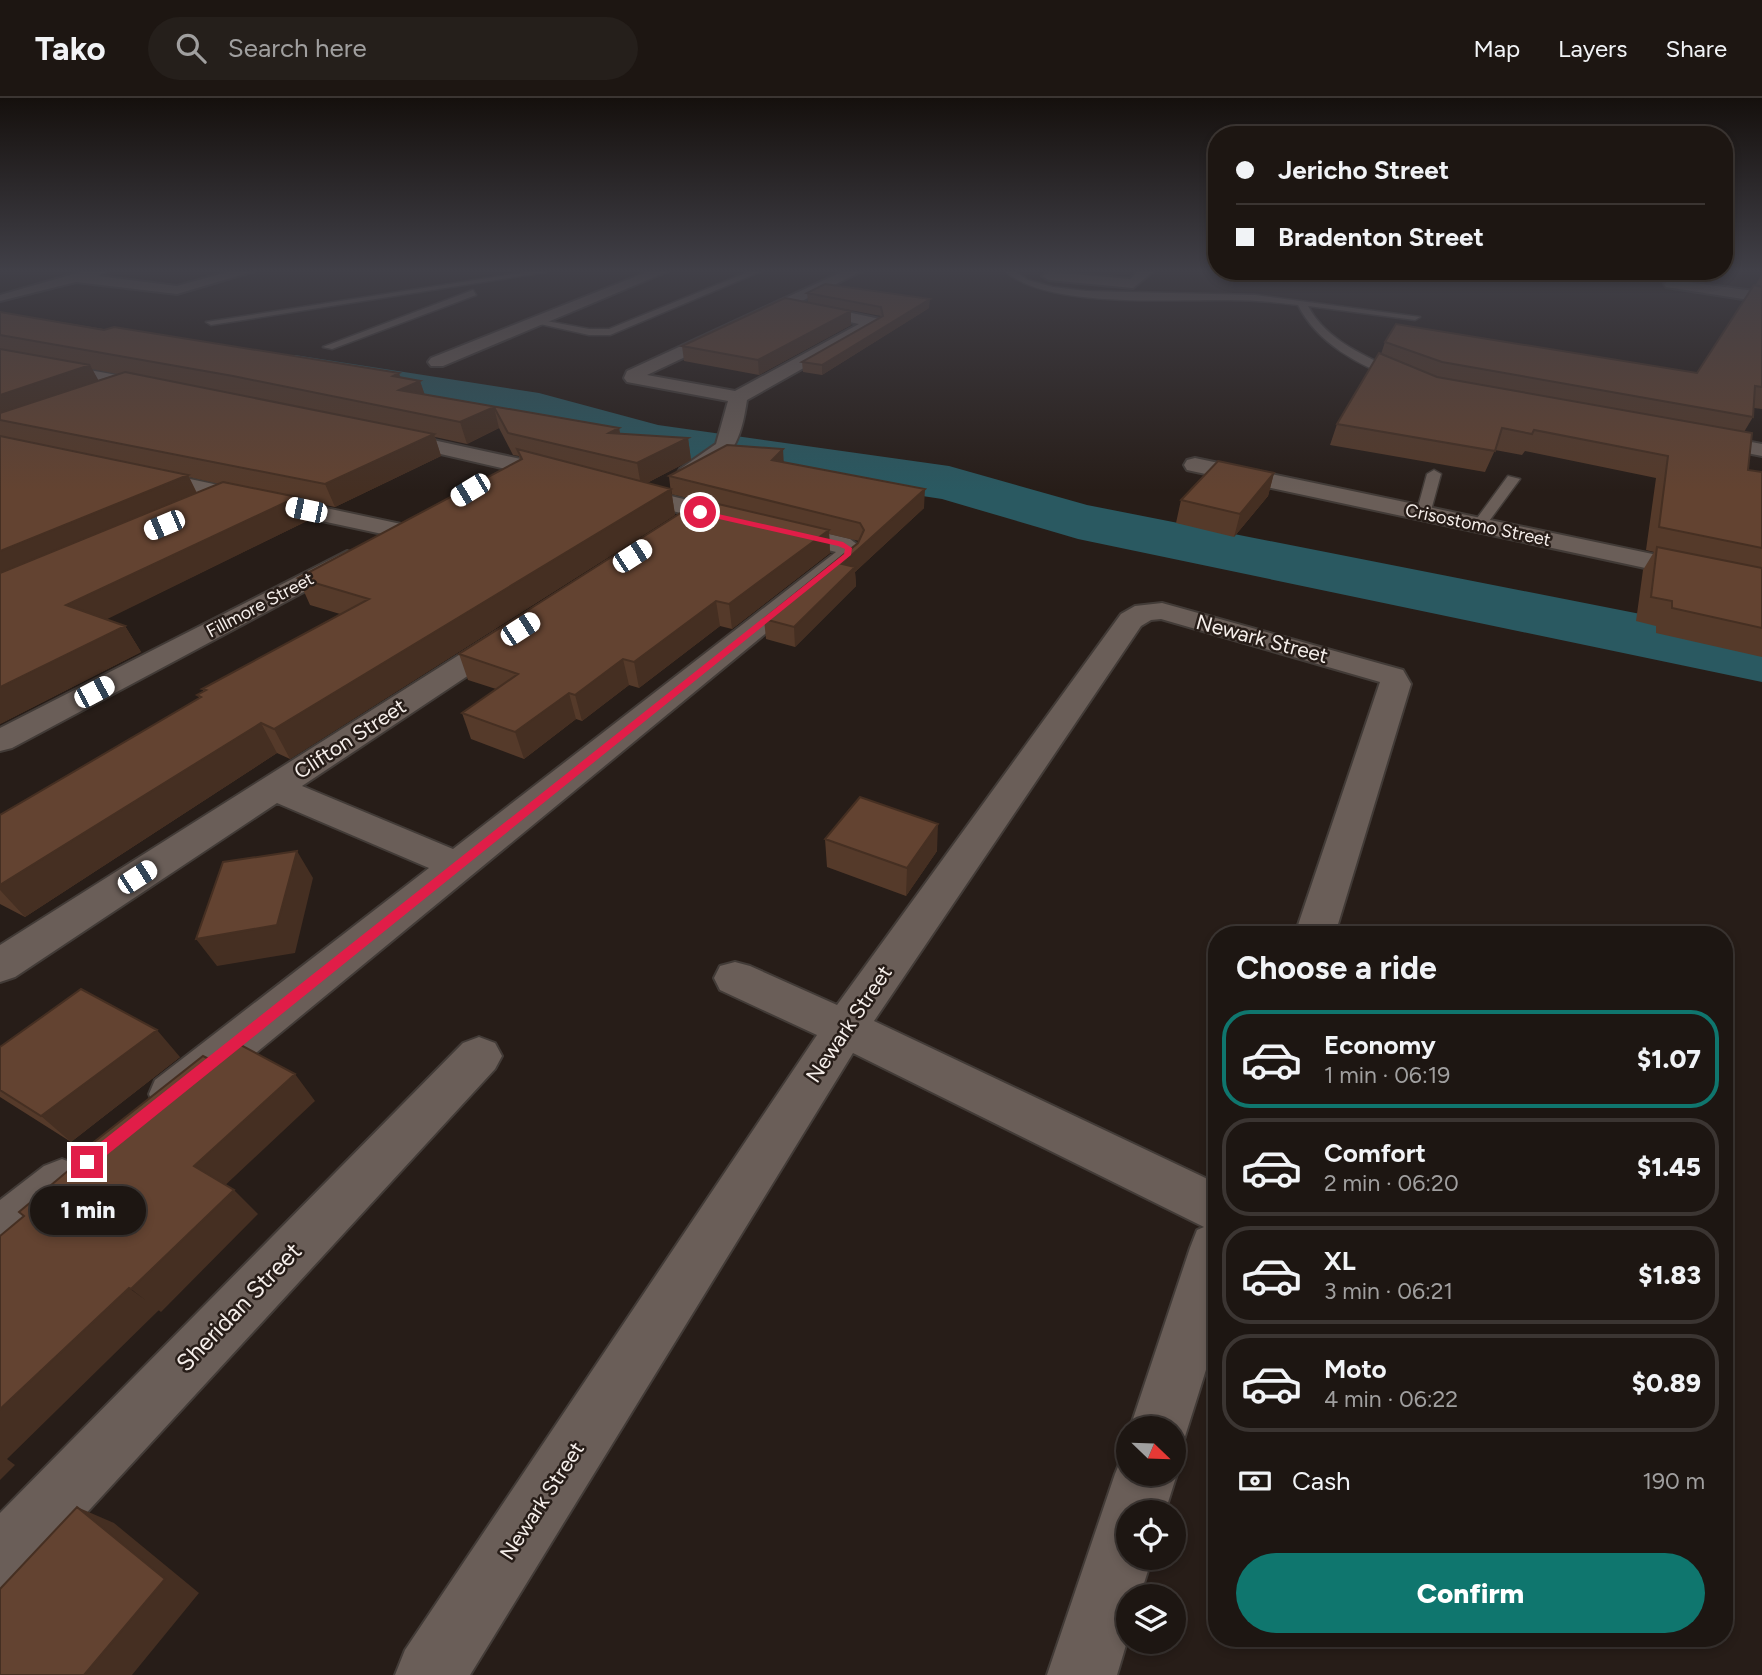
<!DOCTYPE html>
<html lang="en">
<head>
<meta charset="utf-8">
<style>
  :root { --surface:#1d1612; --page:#251f1b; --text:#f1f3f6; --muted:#a09f9f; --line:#3b3532; --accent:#0f766e }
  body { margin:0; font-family:Figtree,sans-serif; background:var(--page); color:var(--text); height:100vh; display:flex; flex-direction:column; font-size:26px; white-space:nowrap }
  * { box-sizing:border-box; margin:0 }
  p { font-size:23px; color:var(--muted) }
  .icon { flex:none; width:38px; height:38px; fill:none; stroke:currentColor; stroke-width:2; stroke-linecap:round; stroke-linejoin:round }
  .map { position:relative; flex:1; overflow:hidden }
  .sheet { position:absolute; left:1208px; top:828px; width:525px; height:721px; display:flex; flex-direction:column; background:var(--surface); border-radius:28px; box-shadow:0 4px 10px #0003,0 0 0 2px var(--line) }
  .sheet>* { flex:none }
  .top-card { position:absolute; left:1208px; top:28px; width:525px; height:154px; border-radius:28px; box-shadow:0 4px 10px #0003,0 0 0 2px var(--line); display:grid; align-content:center; height:154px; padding:0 28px; background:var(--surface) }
  .needle { width:46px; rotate:113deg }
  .tools { position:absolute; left:1116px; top:1318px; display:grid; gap:14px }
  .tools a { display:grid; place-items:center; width:70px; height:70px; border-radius:50%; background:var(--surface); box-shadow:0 4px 10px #0003,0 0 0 2px var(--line); font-size:35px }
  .end { position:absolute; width:32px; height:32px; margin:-16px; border:9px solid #e11d48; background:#fff; box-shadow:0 0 0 4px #fff }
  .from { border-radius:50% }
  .bubble { position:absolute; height:49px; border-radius:24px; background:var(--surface); box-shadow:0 4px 10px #0003,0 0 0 2px var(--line); font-size:23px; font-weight:800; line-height:49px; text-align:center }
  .car { position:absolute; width:21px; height:42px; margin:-21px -10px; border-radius:9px; box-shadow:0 0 5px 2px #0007; background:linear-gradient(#fff 24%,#345 0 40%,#fff 0 76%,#345 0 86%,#fff 0) }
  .top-card b { display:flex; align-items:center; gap:24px; height:66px; font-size:26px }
  .top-card b+b { border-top:2px solid var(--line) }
  .top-card i { width:18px; height:18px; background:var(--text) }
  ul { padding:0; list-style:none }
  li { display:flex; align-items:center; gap:21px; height:98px; margin:0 14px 10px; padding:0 14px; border:4px solid var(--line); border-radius:28px }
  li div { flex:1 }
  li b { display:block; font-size:26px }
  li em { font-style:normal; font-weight:800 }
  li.current { border-color:var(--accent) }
  li>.icon { width:63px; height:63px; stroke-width:1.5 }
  h2 { padding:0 28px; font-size:32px; line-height:84px }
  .pay { display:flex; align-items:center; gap:18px; height:77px; padding:0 28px; font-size:26px }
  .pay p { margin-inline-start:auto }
  .cta { display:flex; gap:14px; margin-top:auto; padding:14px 28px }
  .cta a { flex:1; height:80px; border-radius:42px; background:var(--accent); color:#fff; font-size:28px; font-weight:800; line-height:80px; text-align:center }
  header { display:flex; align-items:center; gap:42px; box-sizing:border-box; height:98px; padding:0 35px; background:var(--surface); border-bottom:2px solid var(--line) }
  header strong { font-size:33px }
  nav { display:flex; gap:38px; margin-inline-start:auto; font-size:24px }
  .search { width:490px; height:63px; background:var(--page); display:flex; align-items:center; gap:18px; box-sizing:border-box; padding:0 24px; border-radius:38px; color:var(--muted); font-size:26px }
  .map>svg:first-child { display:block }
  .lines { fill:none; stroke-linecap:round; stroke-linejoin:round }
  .river { fill:#2a5961; fill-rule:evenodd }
  .service-casing { stroke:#423b37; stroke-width:3 }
  .minor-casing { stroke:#423b37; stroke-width:4 }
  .service { fill:#6a5e58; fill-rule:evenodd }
  .minor { fill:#6a5e58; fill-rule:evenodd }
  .wall { fill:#553a2a; fill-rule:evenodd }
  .shaded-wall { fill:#452f22 }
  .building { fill:#634331; stroke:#452f22; stroke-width:2 }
  .route { fill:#e11d48 }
  .labels { text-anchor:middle; stroke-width:5; stroke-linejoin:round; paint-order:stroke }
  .far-street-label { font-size:18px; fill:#f5eeea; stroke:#271d18 }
  .street-label { font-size:21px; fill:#f5eeea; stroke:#271d18 }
  .near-street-label { font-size:24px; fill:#f5eeea; stroke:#271d18 }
</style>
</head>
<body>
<header>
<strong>Tako</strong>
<div class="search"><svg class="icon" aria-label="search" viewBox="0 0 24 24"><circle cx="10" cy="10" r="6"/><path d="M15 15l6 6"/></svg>Search here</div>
<nav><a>Map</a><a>Layers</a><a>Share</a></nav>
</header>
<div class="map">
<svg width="1762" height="1577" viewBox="0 0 1762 1577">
  <rect width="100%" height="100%" fill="#271d18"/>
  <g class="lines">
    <path class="river" d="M295,257l244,38 119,32 291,41 138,39 675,133v44l-684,-143 -136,-40 -288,-44 -121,-35 -254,-43 -6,-9 6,-9z"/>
    <defs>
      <path id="service" d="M539,172l7,2 -335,53 -5,-3z
        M753,172h11l-154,65h-21l-58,-13 5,-3 53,10h20z
        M1004,172h9l15,10 25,7 33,4 169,4 165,22 -5,3 -107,-14c19,36 59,50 94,68l1,2 -5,3c-38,-12 -82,-37 -100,-74 -23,-3 -46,-5 -70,-5 -55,-1 -184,9 -224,-30z
        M473,192l3,5 -144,54 -9,-2z
        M1434,372l7,4 -11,40 -12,3 -2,-3 11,-40z
        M1508,378l12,3 -36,49h-10l-2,-3z"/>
      <path id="minor" d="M88,172l19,1 -9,5 79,10 58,-16h23l-81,24 -101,-12 -76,19v-6z
        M652,172h19l-228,96h-12l-3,-4 3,-4z
        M846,172h18l-64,32 80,17v6l-133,75c-5,33 -11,55 -41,73 -9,5 -15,8 -26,6l-3,-5 3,-5 36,-25 12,-43 -101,-19 -3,-4 3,-7zM793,208l1,4 65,14 -124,67 -88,-16z
        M1140,172h15l-22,18 -84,-8 -7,-4 7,-4 81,7z
        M1671,182l91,12v10l-96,-15 -2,-3z
        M0,256l156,28 9,6 -9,6 -156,-30z
        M387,332l180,39 11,7 -11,7 -187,-43 -3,-4 3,-4z
        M1698,334l64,12v12l-71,-14 -3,-4 3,-4z
        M1195,360l567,119v16l-575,-123 -3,-5 3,-5z
        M143,371l258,55 9,2 3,5 -3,5 -9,2 -266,-57 -3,-5 3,-5z
        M621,386l229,55 12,9 -1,7 -672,553 -17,6 -17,-6 -6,-14 6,-14 274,-212 -152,-65 -262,174 -15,5v-37l497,-314 10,-3 10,3 4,6 -4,6 -215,143 151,63 383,-297 -223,-56 -3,-5 3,-5z
        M347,453l9,3 4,5 -4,5 -344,184 -12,3v-23z
        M1162,505l241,67 8,14 -76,250h-40l85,-252 -219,-63 -10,1 -10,6 -267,395 342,162v155l-35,111 -7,3v-24h-44l60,-180 7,-18 7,-3 -351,-174 -383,622h-75l10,-25 412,-615 -97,-45 -6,-12 6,-12 15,-4 15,4 87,39 284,-391 14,-8z
        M479,939l16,6 7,13 -7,13 -472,513 -23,10v-79l463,-470z
        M62,1061l18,7 7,16c-13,29 -58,63 -87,75v-57l44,-34z
        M1129,1352v24h45v-6l3,6 -12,38h-36v46h23l-12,38h-11v39l-12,40h-70l68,-201 9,-22z"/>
    </defs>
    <use href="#service" class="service-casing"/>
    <use href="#minor" class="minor-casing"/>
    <use href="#service" class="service"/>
    <use href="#minor" class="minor"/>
  </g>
  <path class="wall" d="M1745,172h17v2z
    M1762,175v136l-8,-1 -1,9 -9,15 4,38 14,2v185l-106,-24v-7l-20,-5 7,-51 11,-18 -8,-2 10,-72 -131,-27 -3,4 -27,-5 -10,22 -155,-27 7,-21 44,-70 4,-12 312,31 58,-87z
    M807,195l122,15 -107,67 -19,-3 -1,-10 79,-46 -73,-14z
    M851,213v14l-92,50 -75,-14 -2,-15z
    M0,214l420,69 4,13 195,34 1,6 68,4 3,22 -44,23 24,6 4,26 -385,244 -13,-6 -252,164 -25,-13v-89l199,-117 -2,-3 7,-3 -2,-3 138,-75 -30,-9 -12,-27 222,-117 -1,-5 -6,-1 -14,-27 -32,16 -32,-7 6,19 -106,51 -37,-7 9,21 -201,98 19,7 16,26 -141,72zM92,271l26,5 -20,6zM189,379l31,7 -23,9z
    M784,364l140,46 -69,64 1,14 -61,61 -29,-8 -2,-20 94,-76 1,-2 -30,-7 1,19 -98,76 -12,-3 -81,62 -10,-3 -47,36 -6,-2 -52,40 -53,-20 -9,-26 34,-24 -28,-9 -9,-26 241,-153 -29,-7 -2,-18z
    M1274,375l-6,23 -34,41 -58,-14 5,-23z
    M825,741l112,12 -31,45 -79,-29z
    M0,949l180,10 -109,85 -71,-45z"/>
  <path class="shaded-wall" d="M930,201l-1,9 -107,67v-10z
    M851,213v14l-92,50 -1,-15z
    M90,267l11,20 -101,35v-25z
    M399,275l5,15 16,-7 7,20 -28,-4 -6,-21z
    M494,309l5,21 -32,16 -7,-22z
    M619,330l4,22 -14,-17z
    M434,336l7,22 -106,51 -10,-23z
    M688,340l3,22 -50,26 -4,-23z
    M783,351l1,17 -12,-6z
    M1274,375l-6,23 -34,41 6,-23z
    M188,377l11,23 -199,85v-32z
    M671,391l4,26 -385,244 -16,-30z
    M925,391l-1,19 -69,64 1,14 -61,61 -1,-20 48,-63z
    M297,399l10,24 -224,110 -17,-26z
    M829,432l1,23 -98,76 -3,-25z
    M716,503l4,25 -81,62 -5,-26z
    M125,528l16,26 -141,72v-37z
    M623,561l6,26 -47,36 -7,-26z
    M569,595l7,26 -52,40 -9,-27z
    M261,625l16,30 -252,164 -25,-27v-5z
    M938,726l-1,27 -31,45 1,-28z
    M297,753l16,27 -18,75 -78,13 -21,-27z
    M157,932l23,27 -109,85 -30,-26z
    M295,976l20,27 -96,90 -25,-25z
    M234,1092l24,24 -97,98 -30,-23z
    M129,1190l30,22 -152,149 8,6 -15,15v-71z
    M77,1409l37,16 85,70 -67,82h-48z"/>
  <path class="building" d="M825,186l105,15 -108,66 -20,-3 81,-46 -2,-9 -74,-14z
    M1754,187l8,2v100l-7,-1 -2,31 -311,-55 -57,-20 11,-18 301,49z
    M785,200l66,13 -93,49 -76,-14z
    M0,214l104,18 10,-3 285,46 -6,3 27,5 -21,9 220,38 -10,5 79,5 -51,25 -129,-30 -14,-26 -34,15 -227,-46 -233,-41z
    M0,251l90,16 -90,30z
    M1379,255l58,24 315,56 -4,37 14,2v76l-103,-21 9,-71 -134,-26 -2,4 -30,-6 -7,23 -158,-27z
    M125,274l309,62 -109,50 -325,-64v-7z
    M0,338l188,39 -188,76z
    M727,347l56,4 -11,11 153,29 -83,75 13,3 -61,60 -30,-8 94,-76 6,-13 -4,-7 -191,-47z
    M517,351l154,40 -397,240 -13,-6 -261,162v-70l201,-118 -4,-2 9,-5 -4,-1 167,-90 -71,-21 224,-119z
    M1218,363l56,12 -34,41 -59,-14z
    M223,384l74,15 -231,108 59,21 -125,61v-114z
    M701,402l128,30 -100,74 -13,-3 -82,61 -11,-3 -48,36 -6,-2 -54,39 -53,-19 56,-39 -59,-20z
    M1657,449l105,21v60l-90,-20v-7l-21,-4z
    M860,699l78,27 -31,44 -82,-29z
    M297,753l-20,74 -81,14 27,-77z
    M81,891l76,41 -116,86 -41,-26v-43z
    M235,944l60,32 -101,92 40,24 -103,99 -2,-1 -129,121v-173l24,-20 -5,-4 75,-63 -5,-3 114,-90 10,5z
    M77,1409l88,72 -81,96h-84v-86z"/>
  <linearGradient id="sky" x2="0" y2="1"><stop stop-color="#15100d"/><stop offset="0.44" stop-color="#414048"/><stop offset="1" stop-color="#414048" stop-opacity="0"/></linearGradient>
  <rect width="1762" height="393" fill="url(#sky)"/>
  <path class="route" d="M700,412l143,32 9,6 -1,7 -759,612h-10v-10l762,-603 1,-5 -7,-3 -141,-32z"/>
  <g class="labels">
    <g class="far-street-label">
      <text transform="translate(1478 427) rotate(12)" y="6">Crisostomo Street</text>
      <text transform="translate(260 507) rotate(-28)" y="6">Fillmore Street</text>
    </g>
    <g class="street-label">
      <text transform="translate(1262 541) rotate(15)" y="7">Newark Street</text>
      <text transform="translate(350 641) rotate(-33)" y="7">Clifton Street</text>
      <text transform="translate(849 926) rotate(-56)" y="7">Newark Street</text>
      <text transform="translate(542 1403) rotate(-57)" y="7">Newark Street</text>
    </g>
    <g class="near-street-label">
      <text transform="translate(239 1209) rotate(-46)" y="8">Sheridan Street</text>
    </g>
  </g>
</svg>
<div class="tools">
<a><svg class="needle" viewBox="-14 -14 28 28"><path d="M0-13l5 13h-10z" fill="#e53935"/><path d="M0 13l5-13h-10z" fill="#a09f9f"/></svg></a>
<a><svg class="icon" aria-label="locate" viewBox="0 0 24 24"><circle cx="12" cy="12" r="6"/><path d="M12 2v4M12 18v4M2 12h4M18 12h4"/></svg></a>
<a><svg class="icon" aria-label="layers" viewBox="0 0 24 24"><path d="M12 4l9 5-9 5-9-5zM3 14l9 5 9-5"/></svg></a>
</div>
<i class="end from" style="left:700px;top:414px"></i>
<i class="end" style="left:87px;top:1064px"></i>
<div class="bubble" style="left:30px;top:1088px;width:116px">1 min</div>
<i class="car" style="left:470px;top:392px;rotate:239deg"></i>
<i class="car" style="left:306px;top:412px;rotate:282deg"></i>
<i class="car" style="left:164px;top:427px;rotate:247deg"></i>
<i class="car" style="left:632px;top:458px;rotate:57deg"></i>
<i class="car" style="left:520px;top:531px;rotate:57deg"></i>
<i class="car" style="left:94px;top:594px;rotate:62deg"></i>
<i class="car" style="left:137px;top:779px;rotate:57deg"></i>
<div class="top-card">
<b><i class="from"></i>Jericho Street</b>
<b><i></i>Bradenton Street</b>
</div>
<section class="sheet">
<h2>Choose a ride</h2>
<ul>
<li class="current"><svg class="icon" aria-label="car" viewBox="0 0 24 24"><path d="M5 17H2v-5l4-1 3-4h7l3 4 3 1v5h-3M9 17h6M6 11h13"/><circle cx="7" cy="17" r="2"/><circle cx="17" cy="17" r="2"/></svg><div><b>Economy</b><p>1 min · 06:19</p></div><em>$1.07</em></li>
<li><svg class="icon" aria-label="car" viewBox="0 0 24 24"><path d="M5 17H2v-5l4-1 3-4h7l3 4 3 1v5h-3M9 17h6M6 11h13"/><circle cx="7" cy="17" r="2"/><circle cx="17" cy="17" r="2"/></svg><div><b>Comfort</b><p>2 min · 06:20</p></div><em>$1.45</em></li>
<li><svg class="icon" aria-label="car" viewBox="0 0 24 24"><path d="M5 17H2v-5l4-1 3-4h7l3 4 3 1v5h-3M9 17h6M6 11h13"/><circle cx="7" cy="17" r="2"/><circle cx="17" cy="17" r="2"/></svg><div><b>XL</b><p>3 min · 06:21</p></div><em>$1.83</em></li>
<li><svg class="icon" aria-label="car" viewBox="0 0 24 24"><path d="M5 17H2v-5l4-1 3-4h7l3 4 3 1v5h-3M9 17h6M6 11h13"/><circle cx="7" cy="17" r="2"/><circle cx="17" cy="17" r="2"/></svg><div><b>Moto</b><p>4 min · 06:22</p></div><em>$0.89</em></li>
</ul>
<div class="pay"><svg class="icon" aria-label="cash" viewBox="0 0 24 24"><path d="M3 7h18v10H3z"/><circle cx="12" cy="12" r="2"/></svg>Cash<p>190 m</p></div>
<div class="cta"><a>Confirm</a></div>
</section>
</div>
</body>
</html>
